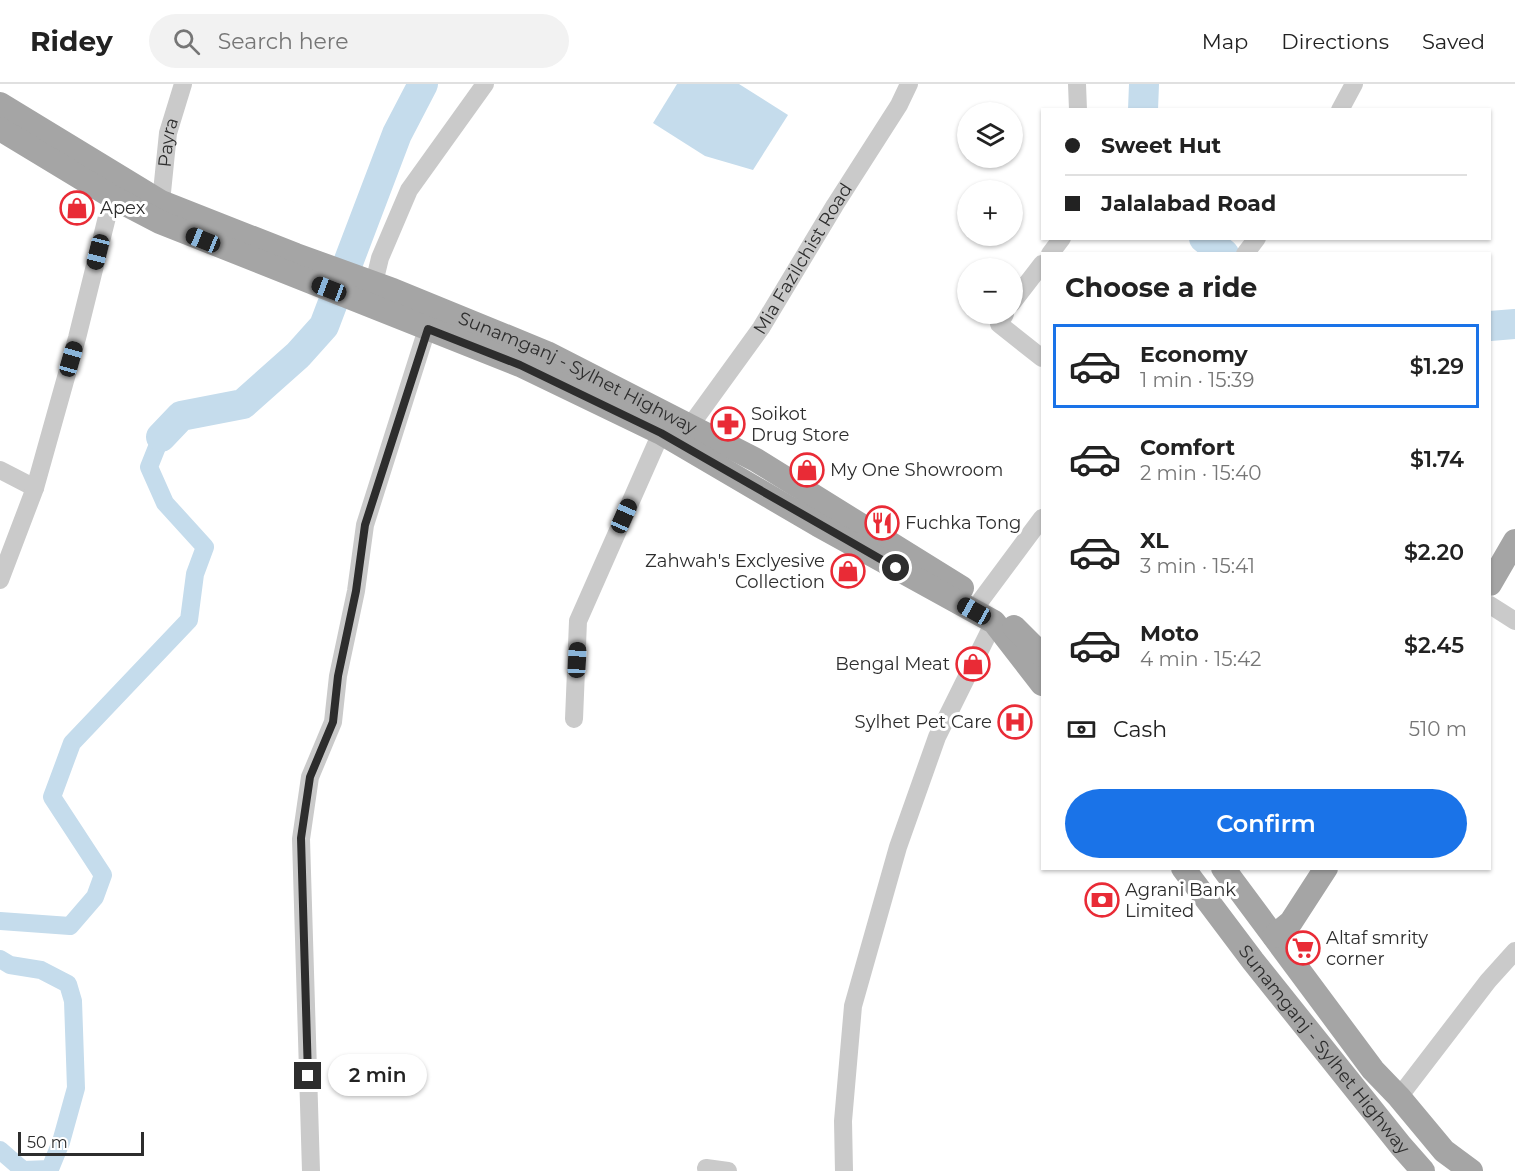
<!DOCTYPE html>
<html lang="en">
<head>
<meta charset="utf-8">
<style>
  :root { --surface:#fff; --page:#f2f2f2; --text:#222; --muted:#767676; --line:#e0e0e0; --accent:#1a73e8 }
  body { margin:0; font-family:Montserrat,sans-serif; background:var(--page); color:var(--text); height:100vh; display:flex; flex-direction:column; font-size:22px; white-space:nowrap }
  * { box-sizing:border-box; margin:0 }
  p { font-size:20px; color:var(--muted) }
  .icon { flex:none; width:33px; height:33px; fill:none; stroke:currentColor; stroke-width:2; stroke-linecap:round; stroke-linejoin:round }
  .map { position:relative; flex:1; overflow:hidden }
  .sheet { position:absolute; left:1041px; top:168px; width:450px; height:618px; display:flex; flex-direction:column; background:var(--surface); border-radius:0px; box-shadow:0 2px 4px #0004 }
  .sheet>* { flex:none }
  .hud { position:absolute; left:1041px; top:24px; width:450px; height:132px; border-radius:0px; box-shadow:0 2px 4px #0004; display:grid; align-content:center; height:132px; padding:0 24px; background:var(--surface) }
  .buttons { position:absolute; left:957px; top:18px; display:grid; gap:12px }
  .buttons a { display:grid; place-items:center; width:66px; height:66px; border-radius:50%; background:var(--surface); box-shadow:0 2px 4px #0004; font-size:30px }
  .scale { position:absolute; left:18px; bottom:15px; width:126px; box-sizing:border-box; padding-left:6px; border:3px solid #2d2d2d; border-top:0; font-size:16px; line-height:21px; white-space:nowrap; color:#2d2d2d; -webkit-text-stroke:4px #fff; paint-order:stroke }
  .end { position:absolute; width:27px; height:27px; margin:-14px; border:8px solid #2d2d2d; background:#fff; box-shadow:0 0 0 3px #fff }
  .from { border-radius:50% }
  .bubble { position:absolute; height:42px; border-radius:21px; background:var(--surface); box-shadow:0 2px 4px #0004; font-size:20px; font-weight:600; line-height:42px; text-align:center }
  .car { position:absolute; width:18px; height:36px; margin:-18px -9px; border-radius:8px; box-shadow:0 0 4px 2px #0007; background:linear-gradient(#222 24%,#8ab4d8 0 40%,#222 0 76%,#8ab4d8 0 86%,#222 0) }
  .hud b { display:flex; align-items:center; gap:21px; height:57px; font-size:22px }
  .hud b+b { border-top:2px solid var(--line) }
  .hud i { width:15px; height:15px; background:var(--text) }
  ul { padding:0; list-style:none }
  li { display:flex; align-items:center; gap:18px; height:84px; margin:0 12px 9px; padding:0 12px; border:3px solid transparent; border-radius:0px }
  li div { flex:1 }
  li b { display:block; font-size:22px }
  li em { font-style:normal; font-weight:600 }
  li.current { border-color:var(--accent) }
  li>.icon { width:54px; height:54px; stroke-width:1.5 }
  h2 { padding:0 24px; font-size:27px; line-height:72px }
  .pay { display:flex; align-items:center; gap:15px; height:66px; padding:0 24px; font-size:22px }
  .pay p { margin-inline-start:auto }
  .button { display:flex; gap:12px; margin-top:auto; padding:12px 24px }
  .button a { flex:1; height:69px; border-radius:36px; background:var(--accent); color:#fff; font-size:24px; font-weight:600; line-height:69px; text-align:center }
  header { display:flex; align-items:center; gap:36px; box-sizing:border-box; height:84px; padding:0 30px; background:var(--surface); border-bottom:2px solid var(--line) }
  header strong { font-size:28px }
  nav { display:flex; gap:33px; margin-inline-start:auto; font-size:21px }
  .search { width:420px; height:54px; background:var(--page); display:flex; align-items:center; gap:15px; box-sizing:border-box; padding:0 21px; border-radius:33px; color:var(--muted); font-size:22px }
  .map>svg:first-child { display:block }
  .water { fill:#c5dcec }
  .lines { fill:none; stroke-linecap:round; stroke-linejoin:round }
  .canal { stroke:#c5dcec; stroke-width:18 }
  .river { stroke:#c5dcec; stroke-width:30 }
  .minor { stroke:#cacaca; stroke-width:18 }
  .major { stroke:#a5a5a5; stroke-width:24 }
  .route { stroke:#2d2d2d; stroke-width:8 }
  .labels { text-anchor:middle; stroke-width:6; stroke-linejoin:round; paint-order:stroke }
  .street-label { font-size:18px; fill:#2d2d2d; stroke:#fff }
  .poi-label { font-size:18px; fill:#2d2d2d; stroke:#fff; text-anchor:start }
</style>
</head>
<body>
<header>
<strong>Ridey</strong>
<div class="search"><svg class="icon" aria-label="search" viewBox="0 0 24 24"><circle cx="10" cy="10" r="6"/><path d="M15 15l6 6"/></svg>Search here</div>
<nav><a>Map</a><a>Directions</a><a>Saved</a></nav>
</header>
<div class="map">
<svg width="1515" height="1087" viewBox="0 0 1515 1087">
  <rect width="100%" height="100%" fill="#fff"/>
  <path class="water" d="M677,0h62l49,31 -35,55 -48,-14 -52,-33z"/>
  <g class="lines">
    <path class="canal" d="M0,837l70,5 25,-29 8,-22 -51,-78 20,-54 117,-123 6,-46 10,-27 -40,-44 -16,-36 12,-30
      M0,875l10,6 31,5 27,14 5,17 3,87 -15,54 -11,27 -27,1 -23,-20"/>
    <path class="river" d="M1143,26l1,-26
      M1204,154l20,16
      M1490,242l25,-2
      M161,353l20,-21 62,-12 55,-49 26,-29 73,-192 26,-50"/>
    <g class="minor">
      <path d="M1077,0l1,26"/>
      <path d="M1340,26l14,-26"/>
      <path id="s1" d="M161,118l7,-69 15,-49"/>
      <path d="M1050,170l12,-16"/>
      <path d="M1245,170l12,-16"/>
      <path d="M374,199l6,-25 29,-68 76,-106"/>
      <path d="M1012,219l30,-39"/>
      <path d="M1005,230l-6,10 43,34"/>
      <path id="s2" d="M690,342l71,-98 74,-123 64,-100 10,-21"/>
      <path d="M0,386l35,18"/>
      <path d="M0,496l35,-92 42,-150 32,-129 5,-11"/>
      <path d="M981,516l61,-82"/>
      <path d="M1490,521l25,16"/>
      <path d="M574,635l4,-98 83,-188"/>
      <path d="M1399,1013l89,-116 27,-30"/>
      <path d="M706,1084l22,3"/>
      <path d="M311,1087l-10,-332 9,-62 23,-55 5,-46 18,-85 9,-66 62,-196"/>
      <path d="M844,1087l-1,-50 10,-115 45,-159 39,-110 57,-115"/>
    </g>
    <g class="major">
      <path id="s3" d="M0,20l161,98 135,53 97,35 154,63 209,107 206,128"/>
      <path d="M0,45l114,69 46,24 360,143 141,68 157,92 176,97 48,62"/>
      <path d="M1490,500l25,-43"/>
      <path d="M1014,543l28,28"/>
      <path id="s4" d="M1183,784l70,93 148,185 22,25"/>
      <path d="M1223,784l150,202 26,27 45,54 27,20"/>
      <path d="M1274,852l17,-14 35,-54"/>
    </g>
  </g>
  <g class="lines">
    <path class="route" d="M308,992l-7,-238 9,-61 23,-55 5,-46 18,-85 9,-66 63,-196 92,36 141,68 235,135"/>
  </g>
  <defs>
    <symbol id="shop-ring" viewBox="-11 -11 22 22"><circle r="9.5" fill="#fff" stroke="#e92b36" stroke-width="1.5"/><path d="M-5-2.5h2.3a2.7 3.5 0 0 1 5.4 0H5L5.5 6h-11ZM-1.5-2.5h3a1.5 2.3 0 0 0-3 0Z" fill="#e92b36"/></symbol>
    <symbol id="pharmacy-ring" viewBox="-11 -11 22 22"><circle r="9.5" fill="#fff" stroke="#e92b36" stroke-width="1.5"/><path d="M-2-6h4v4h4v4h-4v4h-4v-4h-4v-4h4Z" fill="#e92b36"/></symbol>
    <symbol id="restaurant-ring" viewBox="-11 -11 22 22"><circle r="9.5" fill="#fff" stroke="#e92b36" stroke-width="1.5"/><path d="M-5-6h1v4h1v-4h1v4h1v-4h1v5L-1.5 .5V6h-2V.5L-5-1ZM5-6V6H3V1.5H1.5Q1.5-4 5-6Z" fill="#e92b36"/></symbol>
    <symbol id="hospital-ring" viewBox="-11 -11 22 22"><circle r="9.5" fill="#fff" stroke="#e92b36" stroke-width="1.5"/><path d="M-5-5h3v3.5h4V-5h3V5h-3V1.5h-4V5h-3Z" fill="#e92b36"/></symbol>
    <symbol id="bank-ring" viewBox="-11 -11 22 22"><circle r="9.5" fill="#fff" stroke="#e92b36" stroke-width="1.5"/><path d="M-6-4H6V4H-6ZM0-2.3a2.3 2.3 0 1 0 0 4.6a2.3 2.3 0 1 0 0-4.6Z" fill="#e92b36"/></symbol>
    <symbol id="supermarket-ring" viewBox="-11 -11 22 22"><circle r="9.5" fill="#fff" stroke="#e92b36" stroke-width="1.5"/><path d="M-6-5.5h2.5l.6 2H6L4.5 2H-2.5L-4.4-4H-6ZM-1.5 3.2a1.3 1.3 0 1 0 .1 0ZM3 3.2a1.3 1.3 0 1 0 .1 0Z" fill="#e92b36"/></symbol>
  </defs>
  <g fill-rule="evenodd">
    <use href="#shop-ring" x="58" y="105" width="38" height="38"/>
    <use href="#pharmacy-ring" x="709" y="321" width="38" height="38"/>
    <use href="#shop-ring" x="788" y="367" width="38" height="38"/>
    <use href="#restaurant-ring" x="863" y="420" width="38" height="38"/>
    <use href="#shop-ring" x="829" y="468" width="38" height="38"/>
    <use href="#shop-ring" x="954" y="561" width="38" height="38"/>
    <use href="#hospital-ring" x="996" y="619" width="38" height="38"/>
    <use href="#bank-ring" x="1083" y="797" width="38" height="38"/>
    <use href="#supermarket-ring" x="1284" y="845" width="38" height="38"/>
  </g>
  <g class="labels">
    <g class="street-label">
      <text dy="6" stroke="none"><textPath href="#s1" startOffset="60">Payra</textPath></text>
      <text dy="6" stroke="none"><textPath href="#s2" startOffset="202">Mia Fazilchist Road</textPath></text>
      <text dy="6" stroke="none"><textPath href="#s3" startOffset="639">Sunamganj - Sylhet Highway</textPath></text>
      <text dy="6" stroke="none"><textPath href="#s4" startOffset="230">Sunamganj - Sylhet Highway</textPath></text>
    </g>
    <g class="poi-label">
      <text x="100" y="130">Apex</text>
      <text x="751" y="336">Soikot<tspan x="751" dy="21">Drug Store</tspan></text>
      <text x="830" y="392">My One Showroom</text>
      <text x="905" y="445">Fuchka Tong</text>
      <text x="825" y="483" text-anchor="end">Zahwah's Exclyesive<tspan x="825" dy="21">Collection</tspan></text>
      <text x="950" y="586" text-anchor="end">Bengal Meat</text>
      <text x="992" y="644" text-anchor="end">Sylhet Pet Care</text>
      <text x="1125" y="812">Agrani Bank<tspan x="1125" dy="21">Limited</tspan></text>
      <text x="1326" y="860">Altaf smrity<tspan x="1326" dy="21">corner</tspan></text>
    </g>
  </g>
</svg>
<div class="buttons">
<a><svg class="icon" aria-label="layers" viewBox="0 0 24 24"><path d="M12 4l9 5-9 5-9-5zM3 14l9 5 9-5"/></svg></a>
<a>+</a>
<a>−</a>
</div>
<div class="scale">50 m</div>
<i class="end from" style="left:896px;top:484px"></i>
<i class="end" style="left:308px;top:992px"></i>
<div class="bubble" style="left:328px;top:970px;width:99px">2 min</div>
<i class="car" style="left:203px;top:156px;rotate:292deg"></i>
<i class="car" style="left:98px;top:168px;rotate:194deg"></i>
<i class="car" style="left:329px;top:205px;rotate:291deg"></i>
<i class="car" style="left:71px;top:275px;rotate:16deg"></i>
<i class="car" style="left:624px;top:432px;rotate:24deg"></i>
<i class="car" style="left:974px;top:527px;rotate:299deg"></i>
<i class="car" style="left:577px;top:576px;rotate:3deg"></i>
<div class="hud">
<b><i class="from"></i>Sweet Hut</b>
<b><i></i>Jalalabad Road</b>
</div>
<section class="sheet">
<h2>Choose a ride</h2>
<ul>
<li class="current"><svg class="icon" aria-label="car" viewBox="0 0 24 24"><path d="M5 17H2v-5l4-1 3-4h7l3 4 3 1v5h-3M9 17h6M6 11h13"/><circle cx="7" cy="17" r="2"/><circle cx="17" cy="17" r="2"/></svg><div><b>Economy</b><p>1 min · 15:39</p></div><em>$1.29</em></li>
<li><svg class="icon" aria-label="car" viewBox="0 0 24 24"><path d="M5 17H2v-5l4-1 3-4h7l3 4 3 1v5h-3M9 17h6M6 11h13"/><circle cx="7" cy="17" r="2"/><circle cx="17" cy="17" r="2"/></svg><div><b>Comfort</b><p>2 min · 15:40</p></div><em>$1.74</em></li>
<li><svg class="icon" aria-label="car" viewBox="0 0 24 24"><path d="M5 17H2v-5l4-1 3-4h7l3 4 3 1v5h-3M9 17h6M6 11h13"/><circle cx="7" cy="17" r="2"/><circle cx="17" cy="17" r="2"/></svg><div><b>XL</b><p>3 min · 15:41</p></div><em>$2.20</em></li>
<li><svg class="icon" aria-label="car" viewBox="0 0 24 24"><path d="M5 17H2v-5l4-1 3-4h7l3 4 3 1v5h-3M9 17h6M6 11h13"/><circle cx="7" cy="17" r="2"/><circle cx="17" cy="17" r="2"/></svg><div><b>Moto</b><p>4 min · 15:42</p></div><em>$2.45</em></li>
</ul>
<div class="pay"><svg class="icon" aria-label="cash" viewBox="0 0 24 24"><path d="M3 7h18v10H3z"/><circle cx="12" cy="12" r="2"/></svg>Cash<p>510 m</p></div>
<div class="button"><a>Confirm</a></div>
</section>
</div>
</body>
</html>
